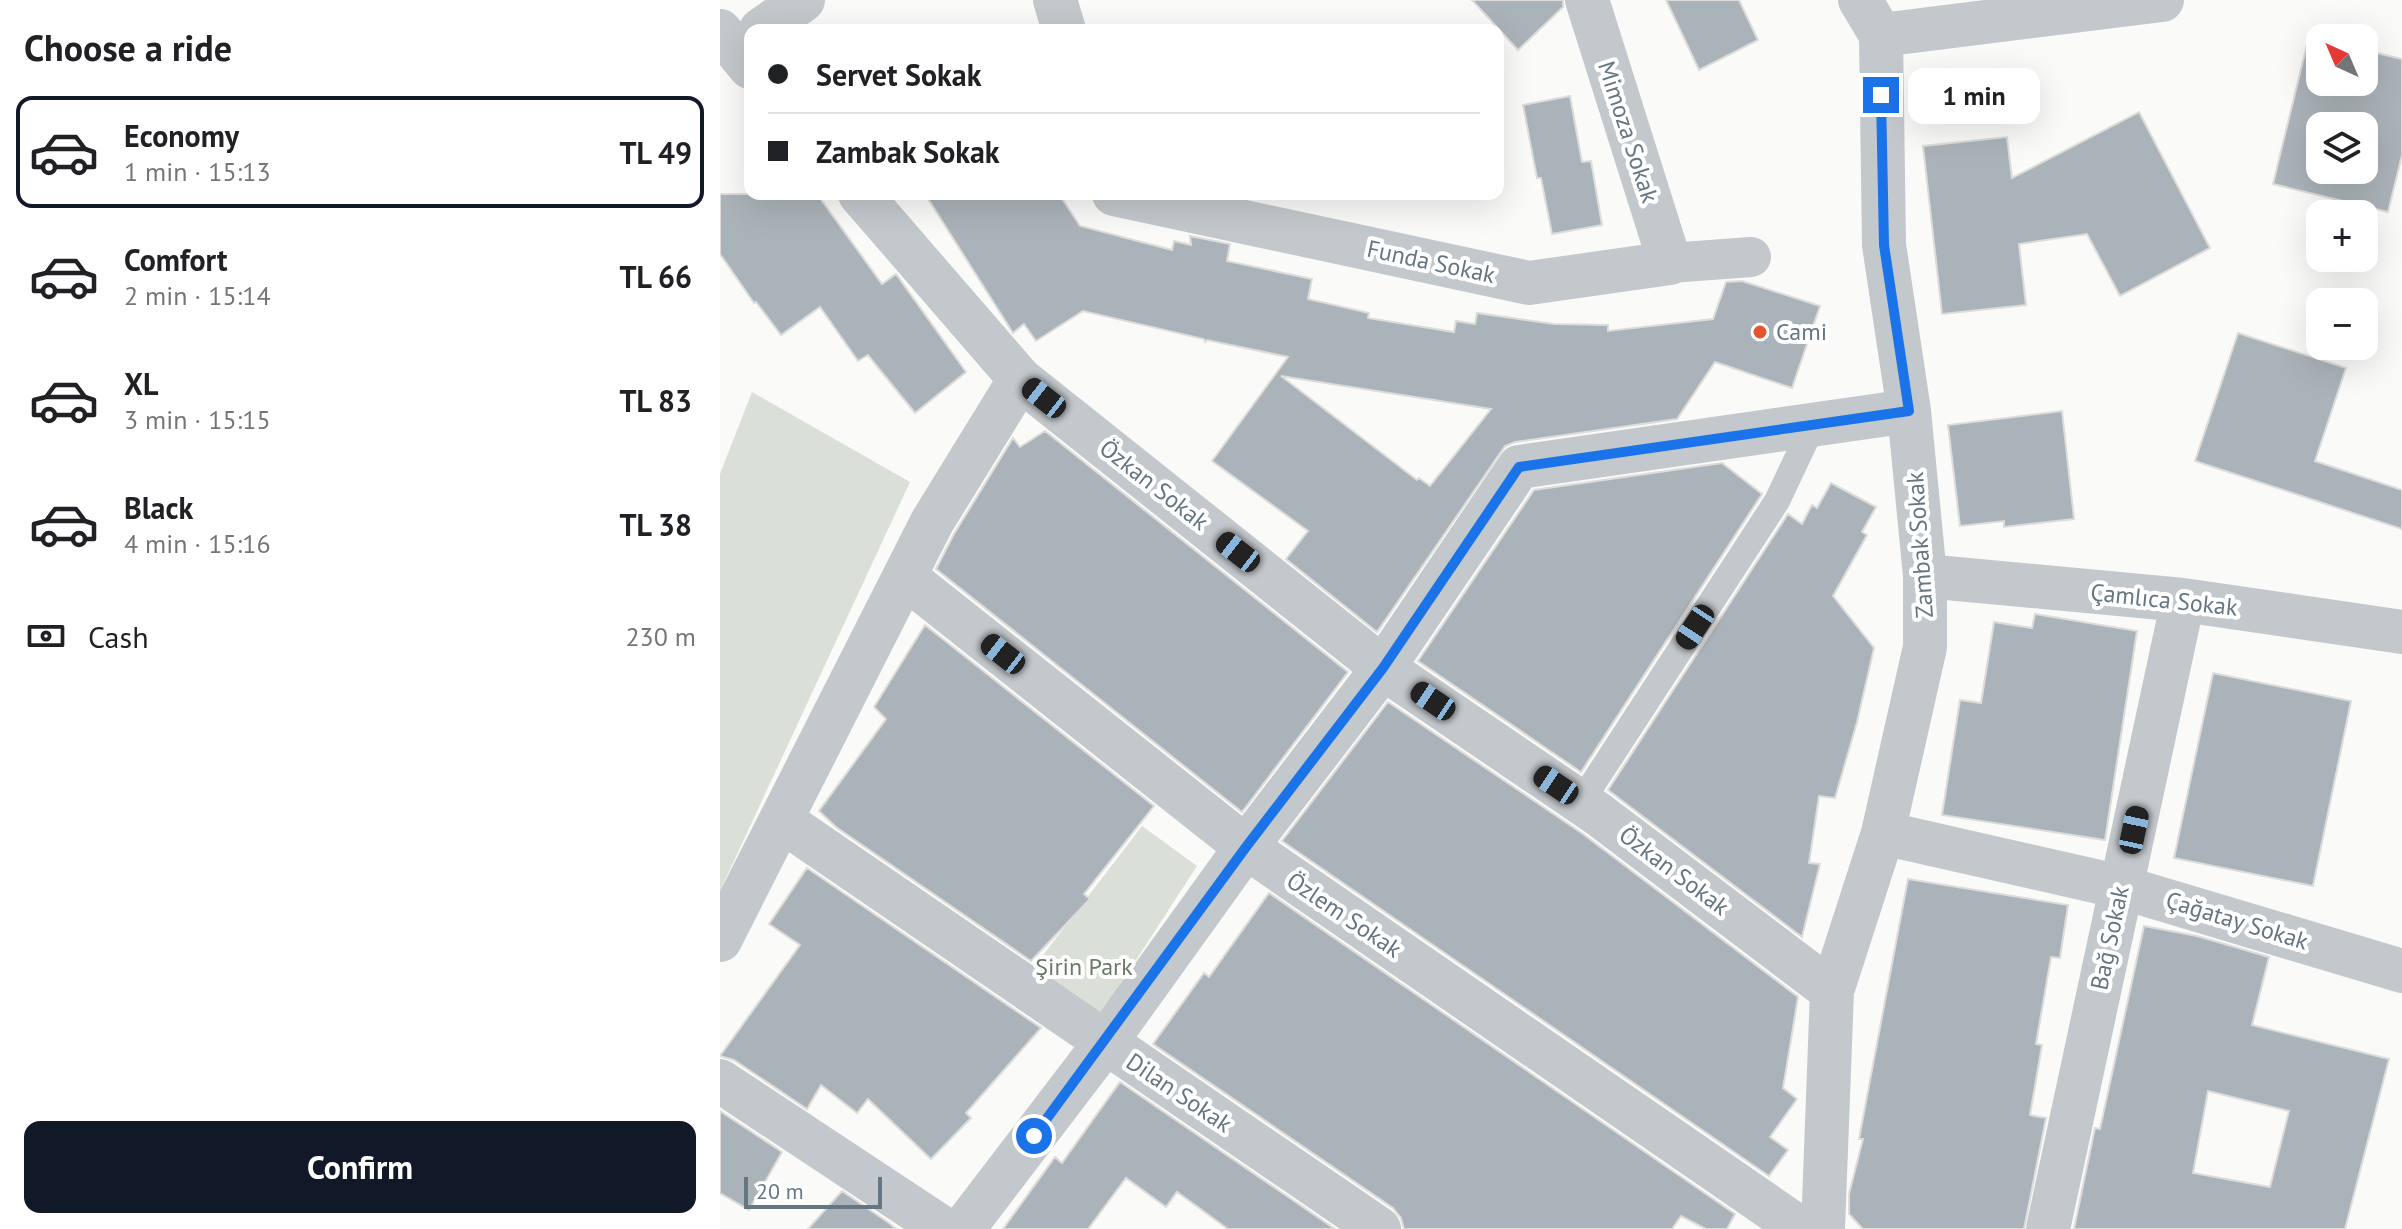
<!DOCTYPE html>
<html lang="en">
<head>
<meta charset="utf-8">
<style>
  :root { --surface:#fff; --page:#f6f6f6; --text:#202124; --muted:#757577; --line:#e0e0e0; --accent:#111827 }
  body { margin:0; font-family:"PT Sans",sans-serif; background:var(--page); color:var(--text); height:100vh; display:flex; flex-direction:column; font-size:30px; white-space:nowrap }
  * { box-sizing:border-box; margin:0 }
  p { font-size:26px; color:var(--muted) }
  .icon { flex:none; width:44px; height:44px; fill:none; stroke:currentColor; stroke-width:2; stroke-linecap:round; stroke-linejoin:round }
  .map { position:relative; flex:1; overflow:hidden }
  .drawer { display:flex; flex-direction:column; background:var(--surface); width:720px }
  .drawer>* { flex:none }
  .hud { position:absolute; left:24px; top:24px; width:760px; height:176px; border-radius:16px; box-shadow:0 8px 32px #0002; display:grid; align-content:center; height:176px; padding:0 24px; background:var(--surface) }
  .needle { width:52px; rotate:316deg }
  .controls { position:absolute; left:1586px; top:24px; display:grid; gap:16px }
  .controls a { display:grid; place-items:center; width:72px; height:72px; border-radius:16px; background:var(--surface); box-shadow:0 8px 32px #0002; font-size:40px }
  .scale { position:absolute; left:24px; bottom:20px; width:138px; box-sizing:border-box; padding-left:8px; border:4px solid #657683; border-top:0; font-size:22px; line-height:28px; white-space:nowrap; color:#657683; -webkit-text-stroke:6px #fff; paint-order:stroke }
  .end { position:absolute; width:36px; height:36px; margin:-18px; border:10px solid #1a73e8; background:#fff; box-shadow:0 0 0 4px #fff }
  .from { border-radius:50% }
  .bubble { position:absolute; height:56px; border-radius:16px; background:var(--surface); box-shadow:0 8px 32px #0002; font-size:26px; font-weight:700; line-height:56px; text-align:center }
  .car { position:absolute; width:24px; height:48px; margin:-24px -12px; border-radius:10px; box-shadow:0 0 6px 2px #0007; background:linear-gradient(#222 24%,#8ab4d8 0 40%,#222 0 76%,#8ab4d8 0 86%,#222 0) }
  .hud b { display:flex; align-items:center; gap:28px; height:76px; font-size:30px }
  .hud b+b { border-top:2px solid var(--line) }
  .hud i { width:20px; height:20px; background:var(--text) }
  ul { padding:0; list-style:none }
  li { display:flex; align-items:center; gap:24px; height:112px; margin:0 16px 12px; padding:0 8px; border:4px solid transparent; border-radius:16px }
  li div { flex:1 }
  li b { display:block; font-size:30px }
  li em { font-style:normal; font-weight:700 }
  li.on { border-color:var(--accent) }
  li>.icon { width:72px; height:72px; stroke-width:1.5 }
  h2 { padding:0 24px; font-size:36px; line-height:96px }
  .pay { display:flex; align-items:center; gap:20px; height:88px; padding:0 24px; font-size:30px }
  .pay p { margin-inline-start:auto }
  .button { display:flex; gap:16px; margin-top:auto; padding:16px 24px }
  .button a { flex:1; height:92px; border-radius:16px; background:var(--accent); color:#fff; font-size:32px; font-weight:700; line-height:92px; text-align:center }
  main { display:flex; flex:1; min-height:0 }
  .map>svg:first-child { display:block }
  .green { fill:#dadfd7 }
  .building { fill:#aab3b9; stroke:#dcdcda; stroke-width:2; fill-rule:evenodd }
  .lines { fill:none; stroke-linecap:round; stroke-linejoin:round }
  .service { stroke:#c3c8cc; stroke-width:26 }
  .pedestrian { stroke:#c3c8cc; stroke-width:40 }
  .minor { stroke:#c3c8cc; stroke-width:44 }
  .route { stroke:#1a73e8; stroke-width:10 }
  .poi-dot { fill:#e4572e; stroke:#fff; stroke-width:3 }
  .labels { text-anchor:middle; stroke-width:8; stroke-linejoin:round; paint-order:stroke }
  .street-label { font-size:24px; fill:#657683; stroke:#fff }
  .poi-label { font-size:24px; fill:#657683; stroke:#fff; text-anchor:start }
  .park-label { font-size:24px; fill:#687a64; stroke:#fff }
</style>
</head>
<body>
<main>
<section class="drawer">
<h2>Choose a ride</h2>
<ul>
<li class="on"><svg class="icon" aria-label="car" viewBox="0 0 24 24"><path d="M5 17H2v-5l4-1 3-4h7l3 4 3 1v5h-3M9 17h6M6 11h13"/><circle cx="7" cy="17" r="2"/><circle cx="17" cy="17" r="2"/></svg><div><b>Economy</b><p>1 min · 15:13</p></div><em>TL 49</em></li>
<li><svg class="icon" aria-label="car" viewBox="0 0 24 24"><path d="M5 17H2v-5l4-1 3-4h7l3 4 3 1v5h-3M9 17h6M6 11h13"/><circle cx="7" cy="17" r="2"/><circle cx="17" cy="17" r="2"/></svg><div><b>Comfort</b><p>2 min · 15:14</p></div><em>TL 66</em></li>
<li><svg class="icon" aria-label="car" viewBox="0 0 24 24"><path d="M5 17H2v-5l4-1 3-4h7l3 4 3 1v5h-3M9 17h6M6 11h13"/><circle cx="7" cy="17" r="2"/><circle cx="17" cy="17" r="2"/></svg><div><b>XL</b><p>3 min · 15:15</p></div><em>TL 83</em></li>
<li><svg class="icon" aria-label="car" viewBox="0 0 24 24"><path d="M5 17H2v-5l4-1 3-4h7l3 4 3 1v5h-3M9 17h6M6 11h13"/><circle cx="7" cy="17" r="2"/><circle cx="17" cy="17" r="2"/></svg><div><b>Black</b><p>4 min · 15:16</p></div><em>TL 38</em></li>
</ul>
<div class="pay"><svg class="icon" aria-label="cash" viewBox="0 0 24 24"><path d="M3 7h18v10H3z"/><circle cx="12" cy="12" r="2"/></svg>Cash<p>230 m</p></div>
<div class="button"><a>Confirm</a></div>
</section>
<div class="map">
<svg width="1682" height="1229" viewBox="0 0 1682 1229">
  <rect width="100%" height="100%" fill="#fafaf8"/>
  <path class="green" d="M32,392l158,90 -190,409v-417z
    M422,826l55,40 -101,156 -69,-46z"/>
  <path class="building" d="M752,0h91v7l-45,43z
    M946,0h73l19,40 -59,30z
    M1589,36l11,3v43h44v-32l38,9v96l-14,57 -115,-28zM1600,126h44v44h-44z
    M850,96l12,66 9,-1 11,64 -50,9 -11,-56h-4l-14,-73z
    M1419,112l71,136 -90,48 -33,-62 -68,10 7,61 -84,9 -19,-168 84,-9 5,41z
    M0,194h97l65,90 14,-10 70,98 -51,41 -47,-58 -10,6 -38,-54 -39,28 -25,-33 -2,1 -34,-49z
    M205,194h134l21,32 92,24 2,-9 17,4 -1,-9 40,8 -3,17 85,18 -4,20 61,14 -1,5 86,14 2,-11 19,3 2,-11 77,11 54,1v6l105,-12 13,-37 16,-1 78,25 -28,82 -77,-26 -38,57 -162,23 -10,4 -128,186 -91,-73 22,-28 -96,-70 76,-104 -81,-17 -2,2 -1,-3 -121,-28 -47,30 -12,-17 -11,9zM561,376l210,33 -61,77 -11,-8 -2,2z
    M1518,333l108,35 -31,93 87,29v39l-207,-68z
    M1342,411l12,108 -70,8v-6l-44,5 -12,-101z
    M325,431l303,241 -106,140 -306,-243 18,-35 59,-96 7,9z
    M1002,463l40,31 -181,278 -163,-111 116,-171z
    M1111,483l45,24 -14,25 5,3 -34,61 41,52 -17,74 -22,76 -16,-2 -10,67 11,1 -18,73 -194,-147 180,-276 14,10 10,-19 5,3z
    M1315,614l102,17 -32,209 -163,-25 18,-115 21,3 13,-81 38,6z
    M205,625l229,181 -70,88 6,5 -59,62 -195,-134 -17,-16 67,-92 -12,-12z
    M1493,673l138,28 -38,185 -139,-28z
    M668,702l195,132 215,163 -15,91 14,11 -27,38 18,13 -19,26 -487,-335z
    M87,868l234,160 -75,85 5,5 -40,41 -63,-60 -11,14 -36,-28 -14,24 -73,-49 -14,-4 80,-111 -31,-21z
    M1188,879l160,26 -8,53 -9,-1 -15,87 6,1 -12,70 16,3 -22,111h-161l-14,-15v-20l14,-55h-4z
    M549,893l466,321 -8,15h-21l-25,-13 -9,13h-268l-3,-11 -8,-10 -240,-164 51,-71 5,4z
    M1424,926l53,10 72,21 -17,68 137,34 -44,170h-271l21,-101 5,1zM1488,1091l81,20 -19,76 -77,-14z
    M400,1082l215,147h-107l-51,-37 -11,15 -40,-29 -38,51h-85l52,-72 7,6z
    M0,1111l62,41 -33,58 -29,-17z
    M122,1191l47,32 7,6h-88z"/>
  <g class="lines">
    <path class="service" d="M861,802l196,-301 36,-76"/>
    <path class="pedestrian" d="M950,263l81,-6"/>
    <path class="minor" d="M335,0l9,30
      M41,30l42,-30
      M0,31l30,36
      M1161,35l281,-35
      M140,194l160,185 363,289 215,146 234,177
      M394,194l415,89 141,-20 -83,-263
      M1205,576l258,24 219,32
      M185,577l341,270 555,382
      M61,820l598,409
      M1163,833l238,54 281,84
      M0,940l212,-418 88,-143
      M0,1081l224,148
      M243,1229l142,-186 141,-196 137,-179 136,-201 390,-56
      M1103,1229l9,-238 51,-158 42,-186v-71l-16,-165 -25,-166 -3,-210 -21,-35
      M1328,1229l135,-629"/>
  </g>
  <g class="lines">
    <path class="route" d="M314,1136l212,-289 137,-179 136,-201 390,-56 -25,-166 -3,-150"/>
  </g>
  <circle class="poi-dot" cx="1040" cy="332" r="8"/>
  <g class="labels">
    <g class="street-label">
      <text transform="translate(908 132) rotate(72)" y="8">Mimoza Sokak</text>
      <text transform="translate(711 262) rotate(12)" y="8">Funda Sokak</text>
      <text transform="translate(434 485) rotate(38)" y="8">Özkan Sokak</text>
      <text transform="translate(1200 545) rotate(-94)" y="8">Zambak Sokak</text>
      <text transform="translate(1444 600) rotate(6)" y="8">Çamlıca Sokak</text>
      <text transform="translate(954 871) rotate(37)" y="8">Özkan Sokak</text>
      <text transform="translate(624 915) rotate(34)" y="8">Özlem Sokak</text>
      <text transform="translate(1517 921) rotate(17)" y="8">Çağatay Sokak</text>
      <text transform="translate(1390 938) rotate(-78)" y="8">Bağ Sokak</text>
      <text transform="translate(459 1093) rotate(34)" y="8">Dilan Sokak</text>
    </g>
    <g class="poi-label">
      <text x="1056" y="340">Cami</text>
    </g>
    <g class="park-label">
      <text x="364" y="975">Şirin Park</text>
    </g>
  </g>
</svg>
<div class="controls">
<a><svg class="needle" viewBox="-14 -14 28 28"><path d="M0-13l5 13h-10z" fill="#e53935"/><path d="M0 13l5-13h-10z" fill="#757577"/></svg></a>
<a><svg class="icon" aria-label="layers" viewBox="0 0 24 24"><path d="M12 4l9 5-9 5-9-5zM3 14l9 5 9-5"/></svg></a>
<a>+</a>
<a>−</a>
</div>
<div class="scale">20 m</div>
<i class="end from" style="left:314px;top:1136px"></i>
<i class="end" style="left:1161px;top:95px"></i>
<div class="bubble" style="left:1188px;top:68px;width:132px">1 min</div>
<i class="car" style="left:324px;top:398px;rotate:308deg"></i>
<i class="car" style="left:518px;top:552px;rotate:308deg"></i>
<i class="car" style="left:975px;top:627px;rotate:213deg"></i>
<i class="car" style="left:283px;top:654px;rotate:308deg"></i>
<i class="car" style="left:713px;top:701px;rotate:304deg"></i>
<i class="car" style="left:836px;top:785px;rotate:304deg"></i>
<i class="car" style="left:1414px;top:830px;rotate:12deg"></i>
<div class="hud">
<b><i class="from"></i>Servet Sokak</b>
<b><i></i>Zambak Sokak</b>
</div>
</div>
</main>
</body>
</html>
